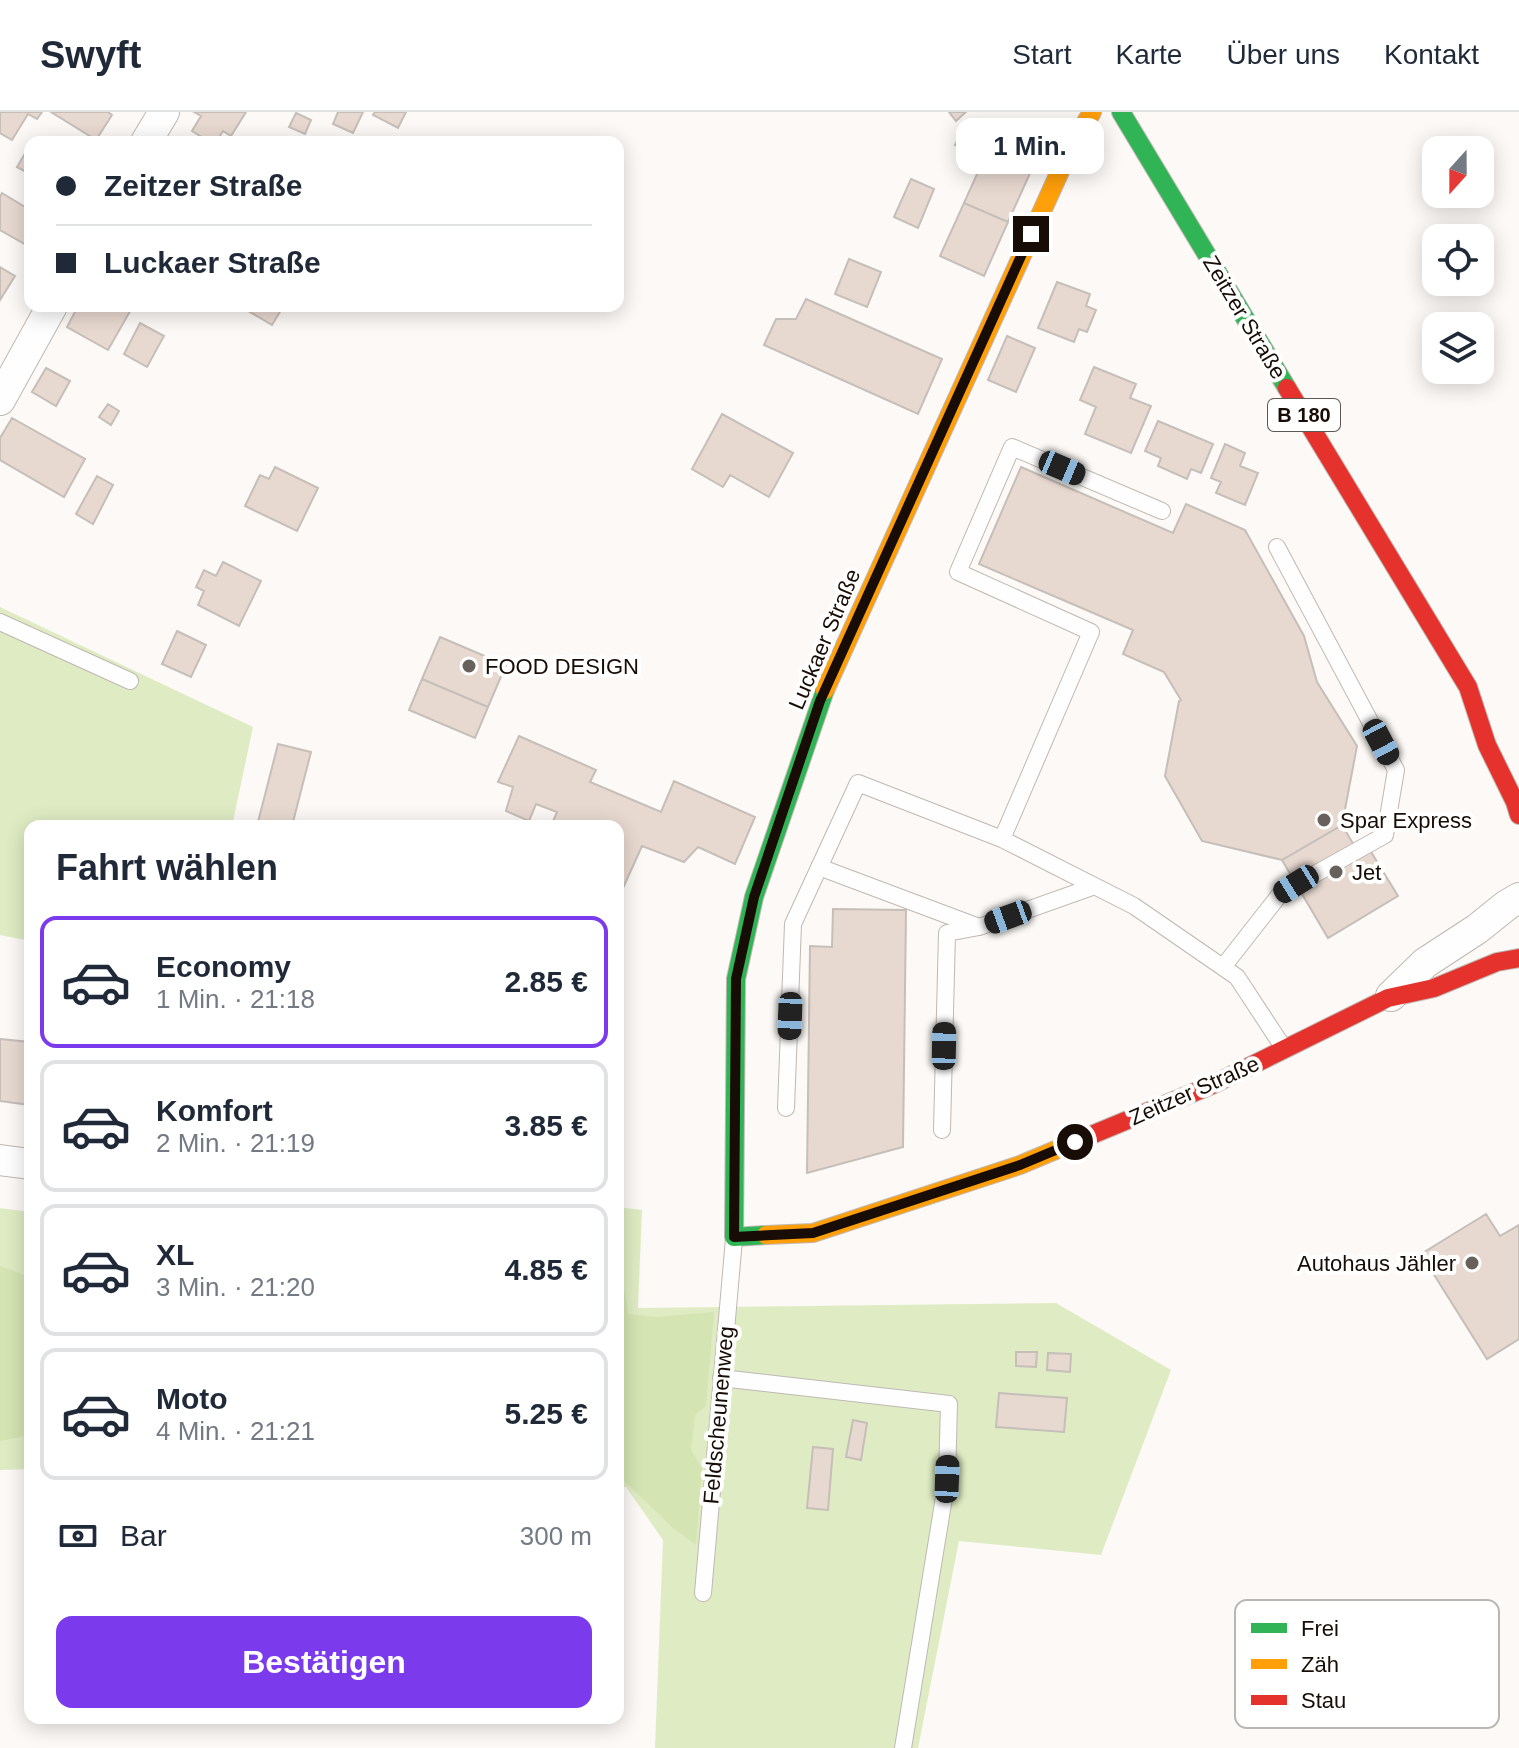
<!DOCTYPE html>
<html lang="de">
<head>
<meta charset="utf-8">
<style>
  :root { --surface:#fff; --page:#f6f6f7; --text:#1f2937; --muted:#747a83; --line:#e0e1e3; --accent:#7c3aed }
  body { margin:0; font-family:Arial,sans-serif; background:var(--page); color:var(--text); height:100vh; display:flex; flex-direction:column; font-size:30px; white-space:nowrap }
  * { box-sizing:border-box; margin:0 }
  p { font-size:26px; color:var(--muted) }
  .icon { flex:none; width:44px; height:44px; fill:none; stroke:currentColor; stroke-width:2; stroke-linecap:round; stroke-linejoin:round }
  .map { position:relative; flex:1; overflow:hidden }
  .panel { position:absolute; left:24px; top:708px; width:600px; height:904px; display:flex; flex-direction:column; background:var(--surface); border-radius:16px; box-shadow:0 4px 20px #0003 }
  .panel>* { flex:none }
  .guide { position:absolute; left:24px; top:24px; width:600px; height:176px; border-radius:16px; box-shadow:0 4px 20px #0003; display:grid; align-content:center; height:176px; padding:0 32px; background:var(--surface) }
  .needle { width:52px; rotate:201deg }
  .tools { position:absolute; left:1422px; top:24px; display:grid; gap:16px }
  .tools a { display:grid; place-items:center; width:72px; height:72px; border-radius:16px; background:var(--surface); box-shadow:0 4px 20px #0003; font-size:40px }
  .end { position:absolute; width:36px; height:36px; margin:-18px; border:10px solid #180d06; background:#fff; box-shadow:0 0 0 4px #fff }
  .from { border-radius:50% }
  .bubble { position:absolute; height:56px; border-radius:16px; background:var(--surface); box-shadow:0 4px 20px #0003; font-size:26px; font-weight:800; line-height:56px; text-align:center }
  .car { position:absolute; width:24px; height:48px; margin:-24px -12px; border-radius:10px; box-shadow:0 0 6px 2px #0007; background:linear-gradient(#222 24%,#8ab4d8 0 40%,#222 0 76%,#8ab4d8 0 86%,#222 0) }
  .guide b { display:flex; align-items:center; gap:28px; height:76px; font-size:30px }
  .guide b+b { border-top:2px solid var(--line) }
  .guide i { width:20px; height:20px; background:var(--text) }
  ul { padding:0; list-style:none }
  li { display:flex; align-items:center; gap:24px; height:132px; margin:0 16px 12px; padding:0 16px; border:4px solid var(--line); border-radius:16px }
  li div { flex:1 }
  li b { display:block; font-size:30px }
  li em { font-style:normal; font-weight:800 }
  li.current { border-color:var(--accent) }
  li>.icon { width:72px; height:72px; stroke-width:1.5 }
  h2 { padding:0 32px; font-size:36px; line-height:96px }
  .pay { display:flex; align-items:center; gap:20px; height:88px; padding:0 32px; font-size:30px }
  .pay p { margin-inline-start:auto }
  .primary-button { display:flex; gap:16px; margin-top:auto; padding:16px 32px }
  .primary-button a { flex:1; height:92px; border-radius:16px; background:var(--accent); color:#fff; font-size:32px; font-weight:800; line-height:92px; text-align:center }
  header { display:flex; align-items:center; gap:48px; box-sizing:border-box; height:112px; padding:0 40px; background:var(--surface); border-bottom:2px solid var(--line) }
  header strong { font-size:38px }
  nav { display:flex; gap:44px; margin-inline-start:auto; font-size:28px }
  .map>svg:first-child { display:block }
  .green { fill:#dfecc3 }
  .forest { fill:#d4e4b2 }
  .building { fill:#e8d9d0; stroke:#c5beb9; stroke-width:2 }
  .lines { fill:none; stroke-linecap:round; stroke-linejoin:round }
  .lane-casing { stroke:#bfb8b3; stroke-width:18 }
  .street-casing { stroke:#bfb8b3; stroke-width:32 }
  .fast-casing { stroke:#bfb8b3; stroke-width:20 }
  .slow-casing { stroke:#bfb8b3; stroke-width:20 }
  .jam-casing { stroke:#bfb8b3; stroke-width:20 }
  .lane { stroke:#fffefe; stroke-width:16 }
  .street { stroke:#fffefe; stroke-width:30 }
  .fast { stroke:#30b455; stroke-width:18 }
  .slow { stroke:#ff9f0a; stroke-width:18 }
  .jam { stroke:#e5322d; stroke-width:18 }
  .route { stroke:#180d06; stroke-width:10 }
  .poi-dot { fill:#68605a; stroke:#fff; stroke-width:3 }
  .labels { text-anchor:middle; stroke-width:8; stroke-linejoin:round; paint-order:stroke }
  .shield { fill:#fff; stroke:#5d5651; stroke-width:2 }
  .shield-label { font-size:20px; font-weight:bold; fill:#180d06 }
  .street-label { font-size:22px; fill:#180d06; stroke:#fff }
  .poi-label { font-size:22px; fill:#180d06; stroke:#fff; text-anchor:start }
  .key { fill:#fff; stroke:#bab6b4; stroke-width:2 }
  .key-label { font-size:22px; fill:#180d06 }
</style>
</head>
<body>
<header>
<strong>Swyft</strong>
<nav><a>Start</a><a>Karte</a><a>Über uns</a><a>Kontakt</a></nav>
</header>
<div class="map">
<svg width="1519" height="1636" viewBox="0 0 1519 1636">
  <rect width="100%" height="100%" fill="#fcf9f6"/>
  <path class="green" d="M0,495l253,120 -21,99h-202v115l-30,-6z
    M618,1095l24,3 -4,98 418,-5 115,67 -70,185 -142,-14 -41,207h-263l8,-208 -37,-53h-8z
    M0,1096l30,4v257l-30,1z"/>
  <path class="forest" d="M618,1132l10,70 28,3 58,-5 -8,94 -11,9 -4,35 11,18 -6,77 -23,-17 -55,-53z
    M0,1154l30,11v158l-30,6z"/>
  <path class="building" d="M0,0h42l-5,7 -9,-5 -16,26 -12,-7z
    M51,0h57l4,3 -16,25z
    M194,0h52l-15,24 -8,-5 -7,11h-6l-18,-11 9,-15z
    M338,0h25l-10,21 -20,-9z
    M375,0h31l-8,16 -25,-13z
    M949,0h17l-10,9z
    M296,1l15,7 -6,14 -16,-7z
    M967,10l22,11 -11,23 -23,-11z
    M30,33v29l-13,-7z
    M997,44l34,15 -23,51 -44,-19 18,-40 9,4z
    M911,67l23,10 -16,39 -24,-11z
    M2,81l28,17v37l-30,-17v-33z
    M964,91l44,19 -24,54 -44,-20z
    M849,147l32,13 -14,35 -32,-13z
    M0,155l15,9 -15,24z
    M1057,170l33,12 -4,12 10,4 -9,22 -8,-3 -5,13 -36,-14z
    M806,187l136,60 -24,55 -154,-69 12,-26h20z
    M78,194h55l-25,44 -41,-23z
    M240,194h42l1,1 -11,18z
    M140,211l24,13 -17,31 -23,-13z
    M1007,224l28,12 -19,44 -28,-12z
    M1094,255l42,17 -6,14 21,8 -20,47 -46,-19 11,-27 -16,-7z
    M46,256l24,13 -14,25 -24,-14z
    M108,292l11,7 -8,14 -12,-8z
    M722,302l71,39 -24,44 -39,-22 -7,12 -31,-18z
    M12,306l73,41 -21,38 -64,-37v-22z
    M1158,309l55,23 -12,29 -10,-4 -4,10 -29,-13 3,-8 -16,-7z
    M1225,332l20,9 -5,13 18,7 -13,32 -29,-12 5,-11 -10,-4z
    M275,355l43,21 -21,43 -52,-25 15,-31 9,4z
    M1021,355l152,66 13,-29 59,26 59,106 13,46 40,64 -15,79 -60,35 -80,-19 -37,-65 14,-75 2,-1 -17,-28 -41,-18 10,-24 -154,-66z
    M97,364l16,9 -20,39 -17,-10z
    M223,450l38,19 -22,45 -41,-21 6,-14 -8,-4 8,-17 12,6z
    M177,519l29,14 -15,32 -29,-13z
    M440,525l66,28 -18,42 -66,-28z
    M422,567l66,28 -13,31 -66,-28z
    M519,624l77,34 -6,12 71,30 13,-31 81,36 -20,47 -37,-17 -14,15 -42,-16 -24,53v-73h-67l6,-14 -21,-8 -7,17 -23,-10 7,-24 -15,-5z
    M278,632l33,8 -19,74h-35z
    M1342,713l13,22 10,-5 33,54 -70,42 -46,-78z
    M833,797l73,1 -3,237 -96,26 3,-227 22,1z
    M0,927l30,3v63l-30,-4z
    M1486,1102l14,22 19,-11v114l-32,20 -66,-105z
    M1016,1240h21l-1,15 -20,-1z
    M1048,1241l23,1 -1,18 -23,-2z
    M999,1281l68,5 -3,34 -68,-5z
    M853,1308l14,3 -6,37 -15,-3z
    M813,1335l20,2 -5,61 -21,-2z"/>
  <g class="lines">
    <defs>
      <path id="lane" d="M0,510l130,59
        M1002,727l89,-207 -133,-60 54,-125 150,64
        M819,755l160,60
        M1223,855l58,-74 104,-58 11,-65 -119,-223
        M786,996l7,-184 65,-141 144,56 132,67 103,71 46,70
        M942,1018l5,-197 32,-6 116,-41
        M721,1266l228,26 -2,75 -44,269
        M703,1481l31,-354"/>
      <path id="street" d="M146,30l18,-30
        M0,288l52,-94
        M1391,884l34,-33 52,-34 30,-24 12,-7
        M0,1048l30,4"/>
      <path id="fast" d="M1121,0l166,276
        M766,1123l-32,2 2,-258 18,-82 71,-207"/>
      <path id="slow" d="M825,578l246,-543 21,-35
        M766,1123l47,-2 207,-68 69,-29"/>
      <path id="jam" d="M1287,276l181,299 19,58 28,57 4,13
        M1089,1024l123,-51 176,-87 46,-10 63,-26 22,-4"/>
    </defs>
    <use href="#lane" class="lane-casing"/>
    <use href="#street" class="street-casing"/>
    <use href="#fast" class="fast-casing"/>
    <use href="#slow" class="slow-casing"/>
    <use href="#jam" class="jam-casing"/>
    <use href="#lane" class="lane"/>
    <use href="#street" class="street"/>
    <use href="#fast" class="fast"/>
    <use href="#slow" class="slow"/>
    <use href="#jam" class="jam"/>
  </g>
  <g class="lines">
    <path class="route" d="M1031,122l-211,467 -66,196 -18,82 -2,258 79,-4 207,-68 55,-23"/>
  </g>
  <g class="poi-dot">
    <circle cx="469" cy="554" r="8"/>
    <circle cx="1324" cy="708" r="8"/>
    <circle cx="1336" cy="760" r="8"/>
    <circle cx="1472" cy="1151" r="8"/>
  </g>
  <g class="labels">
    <rect class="shield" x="1268" y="287" width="72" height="32" rx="6"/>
    <g class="shield-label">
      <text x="1304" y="310">B 180</text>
    </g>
    <g class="street-label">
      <text transform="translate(1245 205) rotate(59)" y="8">Zeitzer Straße</text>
      <text transform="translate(824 527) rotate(-67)" y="8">Luckaer Straße</text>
      <text transform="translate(1194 978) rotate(-24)" y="8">Zeitzer Straße</text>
      <text transform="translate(718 1303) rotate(-85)" y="8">Feldscheunenweg</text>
    </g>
    <g class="poi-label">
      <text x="485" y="562">FOOD DESIGN</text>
      <text x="1340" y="716">Spar Express</text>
      <text x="1352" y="768">Jet</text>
      <text x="1456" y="1159" text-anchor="end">Autohaus Jähler</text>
    </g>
  </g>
  <rect x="1235" y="1488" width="264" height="128" rx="12" class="key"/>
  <rect x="1251" y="1511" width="36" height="10" fill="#30b455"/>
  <rect x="1251" y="1547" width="36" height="10" fill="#ff9f0a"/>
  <rect x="1251" y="1583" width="36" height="10" fill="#e5322d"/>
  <g class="key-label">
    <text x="1301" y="1524">Frei</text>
    <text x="1301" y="1560">Zäh</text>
    <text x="1301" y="1596">Stau</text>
  </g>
</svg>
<div class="tools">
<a><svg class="needle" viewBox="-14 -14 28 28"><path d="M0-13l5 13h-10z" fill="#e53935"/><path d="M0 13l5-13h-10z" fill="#747a83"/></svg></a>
<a><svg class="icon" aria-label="locate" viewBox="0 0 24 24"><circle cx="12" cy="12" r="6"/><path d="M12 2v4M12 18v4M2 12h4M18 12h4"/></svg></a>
<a><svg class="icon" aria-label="layers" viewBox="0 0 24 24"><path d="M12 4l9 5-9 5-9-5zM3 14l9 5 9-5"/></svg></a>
</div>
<i class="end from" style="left:1075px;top:1030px"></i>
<i class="end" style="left:1031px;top:122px"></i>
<div class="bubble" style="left:956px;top:6px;width:148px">1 Min.</div>
<i class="car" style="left:1062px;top:356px;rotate:113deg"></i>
<i class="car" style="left:1381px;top:630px;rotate:152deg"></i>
<i class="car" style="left:1296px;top:772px;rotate:238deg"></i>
<i class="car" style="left:1008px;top:805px;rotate:250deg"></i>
<i class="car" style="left:790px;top:904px;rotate:182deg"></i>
<i class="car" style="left:944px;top:934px;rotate:1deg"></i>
<i class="car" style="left:947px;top:1367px;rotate:2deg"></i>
<div class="guide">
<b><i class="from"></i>Zeitzer Straße</b>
<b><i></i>Luckaer Straße</b>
</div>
<section class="panel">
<h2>Fahrt wählen</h2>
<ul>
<li class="current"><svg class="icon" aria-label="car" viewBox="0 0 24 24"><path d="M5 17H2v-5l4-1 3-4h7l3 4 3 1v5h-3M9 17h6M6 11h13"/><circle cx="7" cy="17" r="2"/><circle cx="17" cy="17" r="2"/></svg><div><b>Economy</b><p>1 Min. · 21:18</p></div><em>2.85 €</em></li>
<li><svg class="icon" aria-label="car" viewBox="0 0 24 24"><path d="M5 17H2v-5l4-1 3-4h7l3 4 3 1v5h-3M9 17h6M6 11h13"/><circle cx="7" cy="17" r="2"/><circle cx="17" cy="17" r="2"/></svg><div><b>Komfort</b><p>2 Min. · 21:19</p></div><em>3.85 €</em></li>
<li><svg class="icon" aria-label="car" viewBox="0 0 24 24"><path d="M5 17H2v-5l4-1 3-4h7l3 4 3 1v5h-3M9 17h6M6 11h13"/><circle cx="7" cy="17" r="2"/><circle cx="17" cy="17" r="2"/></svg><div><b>XL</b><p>3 Min. · 21:20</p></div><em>4.85 €</em></li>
<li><svg class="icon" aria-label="car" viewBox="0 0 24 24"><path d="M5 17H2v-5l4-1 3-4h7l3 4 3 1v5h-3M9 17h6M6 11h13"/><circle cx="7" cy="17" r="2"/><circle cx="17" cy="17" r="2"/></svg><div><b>Moto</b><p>4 Min. · 21:21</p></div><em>5.25 €</em></li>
</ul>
<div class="pay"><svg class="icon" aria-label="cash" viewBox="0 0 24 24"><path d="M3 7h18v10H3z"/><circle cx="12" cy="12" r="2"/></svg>Bar<p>300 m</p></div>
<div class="primary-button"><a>Bestätigen</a></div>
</section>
</div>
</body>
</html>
